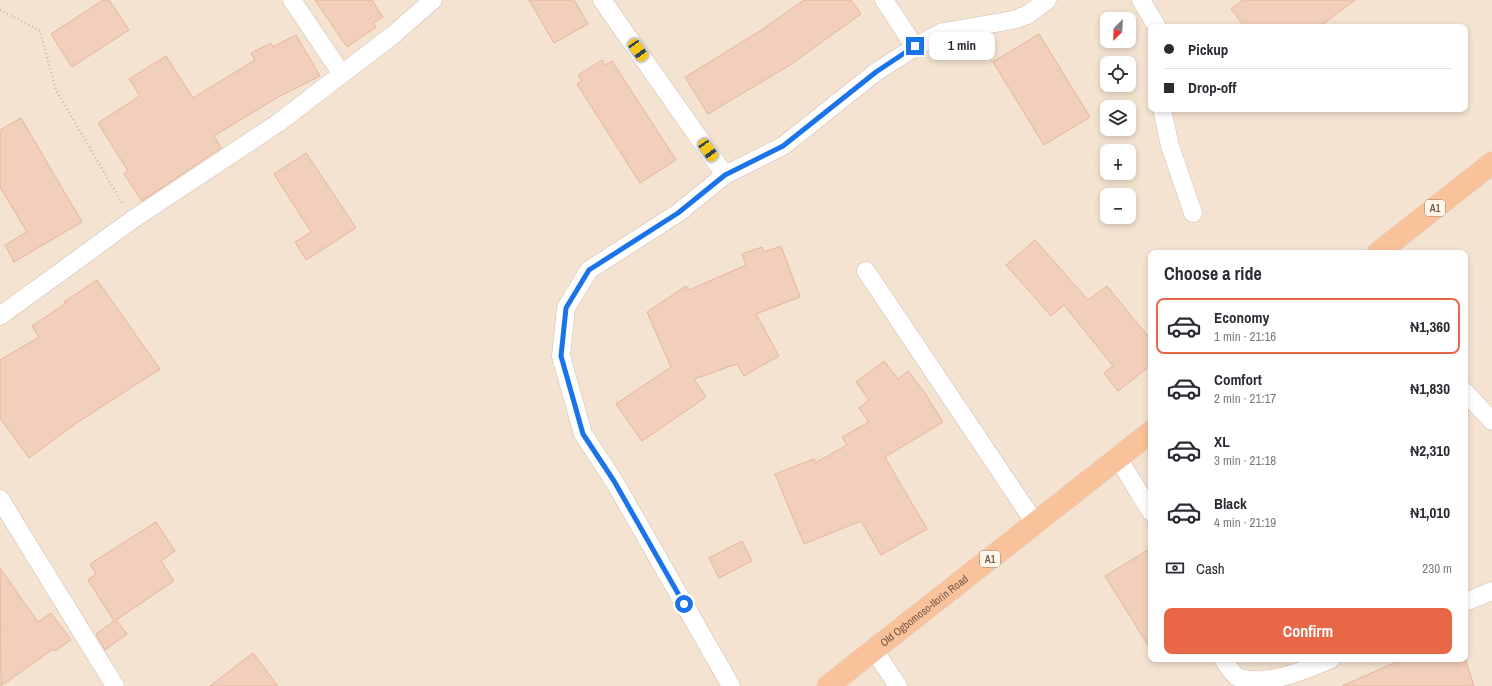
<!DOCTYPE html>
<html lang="en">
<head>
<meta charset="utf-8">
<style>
  :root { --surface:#fff; --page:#f7f7f7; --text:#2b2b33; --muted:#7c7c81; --line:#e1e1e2; --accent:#e76746 }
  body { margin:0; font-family:"Archivo Narrow",sans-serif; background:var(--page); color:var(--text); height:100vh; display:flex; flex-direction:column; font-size:15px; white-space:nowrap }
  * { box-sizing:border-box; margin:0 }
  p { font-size:13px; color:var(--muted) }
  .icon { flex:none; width:22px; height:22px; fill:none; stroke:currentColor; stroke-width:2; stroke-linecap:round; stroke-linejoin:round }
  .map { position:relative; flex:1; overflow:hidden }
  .sheet { position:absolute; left:1148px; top:250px; width:320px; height:412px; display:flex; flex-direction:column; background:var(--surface); border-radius:8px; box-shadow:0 2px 6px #0003 }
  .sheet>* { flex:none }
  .hud { position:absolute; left:1148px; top:24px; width:320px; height:88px; border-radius:8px; box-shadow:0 2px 6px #0003; display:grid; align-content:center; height:88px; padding:0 16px; background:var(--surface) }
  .needle { width:26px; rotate:204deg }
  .tools { position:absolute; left:1100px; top:12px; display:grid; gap:8px }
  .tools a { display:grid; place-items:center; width:36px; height:36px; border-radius:8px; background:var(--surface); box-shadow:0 2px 6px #0003; font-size:20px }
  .end { position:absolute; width:18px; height:18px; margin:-9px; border:5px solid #1a73e8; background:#fff; box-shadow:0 0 0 2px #fff }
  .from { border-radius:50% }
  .bubble { position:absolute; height:28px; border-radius:8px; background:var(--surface); box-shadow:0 2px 6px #0003; font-size:13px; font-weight:700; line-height:28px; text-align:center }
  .car { position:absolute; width:12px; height:24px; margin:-12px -6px; border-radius:5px; box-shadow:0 0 3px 1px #0007; background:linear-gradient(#f5c518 24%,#345 0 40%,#f5c518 0 76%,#345 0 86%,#f5c518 0) }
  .hud b { display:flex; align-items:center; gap:14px; height:38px; font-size:15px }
  .hud b+b { border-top:1px solid var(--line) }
  .hud i { width:10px; height:10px; background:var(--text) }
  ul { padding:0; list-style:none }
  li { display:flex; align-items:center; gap:12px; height:56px; margin:0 8px 6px; padding:0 8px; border:2px solid transparent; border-radius:8px }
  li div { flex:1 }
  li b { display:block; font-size:15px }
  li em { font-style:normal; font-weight:700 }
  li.selected { border-color:var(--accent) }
  li>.icon { width:36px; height:36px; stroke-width:1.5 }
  h2 { padding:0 16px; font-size:18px; line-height:48px }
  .pay { display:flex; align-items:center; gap:10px; height:44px; padding:0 16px; font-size:15px }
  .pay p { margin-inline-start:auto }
  .button { display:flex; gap:8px; margin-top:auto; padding:8px 16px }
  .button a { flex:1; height:46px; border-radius:8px; background:var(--accent); color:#fff; font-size:16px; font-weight:700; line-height:46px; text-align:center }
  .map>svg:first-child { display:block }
  .residential { fill:#f4e3d1; fill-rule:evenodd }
  .building { fill:#f2cfba; stroke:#e5b59a }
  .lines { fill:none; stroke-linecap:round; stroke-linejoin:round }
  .minor-casing { stroke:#d0bbac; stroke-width:19 }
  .trunk-casing { stroke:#dbd3d0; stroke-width:23 }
  .path { stroke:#d7b29d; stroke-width:2.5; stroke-dasharray:1 3; stroke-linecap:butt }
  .minor { stroke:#fff; stroke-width:18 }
  .trunk { stroke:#fac29a; stroke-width:22 }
  .route { stroke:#1a73e8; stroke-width:5 }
  .labels { text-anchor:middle; stroke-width:3; stroke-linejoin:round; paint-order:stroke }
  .shield { fill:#fff6e9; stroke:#9e8779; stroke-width:1 }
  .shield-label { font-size:10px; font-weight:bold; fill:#745749 }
  .street-label { font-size:11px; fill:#745749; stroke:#fff6e9 }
</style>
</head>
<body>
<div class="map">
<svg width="1492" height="686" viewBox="0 0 1492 686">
  <rect width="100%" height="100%" fill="#fcf2e3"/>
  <path class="residential" d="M0,0h1492v686h-1492zM1107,19h22v22h-22zM1151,27h314v82h-314zM1107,63h22v22h-22zM1107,107h22v22h-22zM1107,151h22v22h-22zM1107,195h22v22h-22zM1151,253h314v406h-314z"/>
  <path class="building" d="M103,0h6l20,30 -57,37 -21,-33z
    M315,0h57l11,17 -10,6 3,4 -29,20z
    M529,0h45l14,24 -34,19z
    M804,0h47l10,14 -71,51 -82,49 -23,-37 75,-46z
    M1243,0h112l-36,27h-74l-14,-18z
    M1039,34l51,83 -46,28 -51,-83z
    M296,35l24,41 -42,21 -64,39 7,12 -79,53 -18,-27 4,-3 -30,-48 42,-27 -11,-17 37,-23 27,42 62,-38 -4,-7 20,-10 2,4z
    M602,60l3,5 7,-4 64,99 -36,23 -63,-99 5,-3 -4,-6z
    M21,118l61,104 -68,40 -9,-17 22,-13 -27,-45v-57z
    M306,153l50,75 -50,32 -11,-18 16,-10 -37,-58z
    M1035,240l53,60 19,-14 44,54v25l-33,26 -14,-18 9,-7 -49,-61 -13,11 -45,-51z
    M781,246l19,51 -44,17 23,42 -35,20 -7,-12 -43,15 12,18 -64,44 -26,-37 55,-37 -24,-55 39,-26 3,4 57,-25 -4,-11 20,-7 2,5z
    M97,280l63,89 -82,53 -49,36 -29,-40v-58l39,-23 -7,-11 33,-22 -1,-2z
    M884,361l14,18 10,-8 15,19 20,32 -58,35 42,72 -46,26 -20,-34 -57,23 -29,-70 39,-15 1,4 32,-18 -5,-8 27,-15 -10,-14 10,-8 -13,-18z
    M156,522l19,29 -14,10 13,20 -58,39 11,14 -22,16 -9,-16 18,-13 -26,-41 8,-6 -6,-10z
    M742,541l10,20 -33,17 -10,-20z
    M1151,548v102l-46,-74z
    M0,568l38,54 13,-9 20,27 -16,11 -2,-2 -52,37z
    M253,653l25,33h-68z
    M1403,659h62l9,27h-132z"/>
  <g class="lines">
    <defs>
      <path id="minor" d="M292,0l49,73
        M602,0l123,175
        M884,0l31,47
        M1141,0l16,27
        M1162,109l8,37 23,67
        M866,271l169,252
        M0,316l132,-96 146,-97 115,-88 40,-35
        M1465,392l27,29
        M1118,458l33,54
        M0,499l115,187
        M1465,602l27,-11
        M874,650l24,36
        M1223,659c5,6 9,16 16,19 28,8 65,-7 92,-19
        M731,686l-117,-205 -31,-47 -22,-78 5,-48 23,-38 89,-57 47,-38 58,-29 93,-74 39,-25 28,-15 70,-12 14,-5 20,-15"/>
      <g id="trunk">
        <path d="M1378,253l114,-90"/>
        <path id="s1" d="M828,686l323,-254"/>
      </g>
    </defs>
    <use href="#minor" class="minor-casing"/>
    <use href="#trunk" class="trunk-casing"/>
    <path class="path" d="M0,10l40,21 16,59 66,113"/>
    <use href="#minor" class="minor"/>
    <use href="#trunk" class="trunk"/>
  </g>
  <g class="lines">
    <path class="route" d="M684,604l-70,-123 -31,-47 -22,-78 5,-48 23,-38 89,-57 47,-38 58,-29 93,-74 39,-26"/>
  </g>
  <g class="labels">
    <g class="shield">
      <rect x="1425" y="200" width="20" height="16" rx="3"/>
      <rect x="980" y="551" width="20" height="16" rx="3"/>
    </g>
    <g class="shield-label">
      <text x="1435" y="212">A1</text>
      <text x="990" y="563">A1</text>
    </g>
    <g class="street-label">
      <text dy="4" stroke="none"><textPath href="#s1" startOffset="122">Old Ogbomoso-Ilorin Road</textPath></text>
    </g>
  </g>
</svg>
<div class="tools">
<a><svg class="needle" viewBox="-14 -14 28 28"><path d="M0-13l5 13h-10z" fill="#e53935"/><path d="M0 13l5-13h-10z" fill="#7c7c81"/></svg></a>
<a><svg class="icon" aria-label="locate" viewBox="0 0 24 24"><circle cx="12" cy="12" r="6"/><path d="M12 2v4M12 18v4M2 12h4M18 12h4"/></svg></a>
<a><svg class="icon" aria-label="layers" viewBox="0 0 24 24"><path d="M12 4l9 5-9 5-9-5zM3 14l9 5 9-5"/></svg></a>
<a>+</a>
<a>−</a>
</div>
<i class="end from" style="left:684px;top:604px"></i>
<i class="end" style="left:915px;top:46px"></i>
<div class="bubble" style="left:929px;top:32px;width:66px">1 min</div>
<i class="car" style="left:638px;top:50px;rotate:145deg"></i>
<i class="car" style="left:708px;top:150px;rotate:145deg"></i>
<div class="hud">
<b><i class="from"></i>Pickup</b>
<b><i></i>Drop-off</b>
</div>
<section class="sheet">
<h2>Choose a ride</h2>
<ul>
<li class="selected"><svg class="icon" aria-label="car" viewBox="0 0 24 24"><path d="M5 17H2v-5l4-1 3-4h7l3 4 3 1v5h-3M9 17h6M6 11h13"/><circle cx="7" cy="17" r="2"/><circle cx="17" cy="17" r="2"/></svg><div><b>Economy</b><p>1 min · 21:16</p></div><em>₦1,360</em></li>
<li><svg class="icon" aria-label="car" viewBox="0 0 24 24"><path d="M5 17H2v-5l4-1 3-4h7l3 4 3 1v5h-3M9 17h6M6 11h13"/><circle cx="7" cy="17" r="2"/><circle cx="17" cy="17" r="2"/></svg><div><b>Comfort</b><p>2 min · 21:17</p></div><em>₦1,830</em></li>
<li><svg class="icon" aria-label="car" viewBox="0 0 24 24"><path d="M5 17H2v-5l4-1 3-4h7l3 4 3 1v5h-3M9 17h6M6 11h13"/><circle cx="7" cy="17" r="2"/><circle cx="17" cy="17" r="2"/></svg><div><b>XL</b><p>3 min · 21:18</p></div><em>₦2,310</em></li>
<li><svg class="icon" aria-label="car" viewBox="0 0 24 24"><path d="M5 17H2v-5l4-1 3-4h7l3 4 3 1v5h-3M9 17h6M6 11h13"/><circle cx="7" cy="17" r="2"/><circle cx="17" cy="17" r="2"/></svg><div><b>Black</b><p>4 min · 21:19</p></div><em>₦1,010</em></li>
</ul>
<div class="pay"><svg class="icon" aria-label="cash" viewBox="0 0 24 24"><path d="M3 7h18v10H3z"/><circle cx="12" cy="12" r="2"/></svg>Cash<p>230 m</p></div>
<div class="button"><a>Confirm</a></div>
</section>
</div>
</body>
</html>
